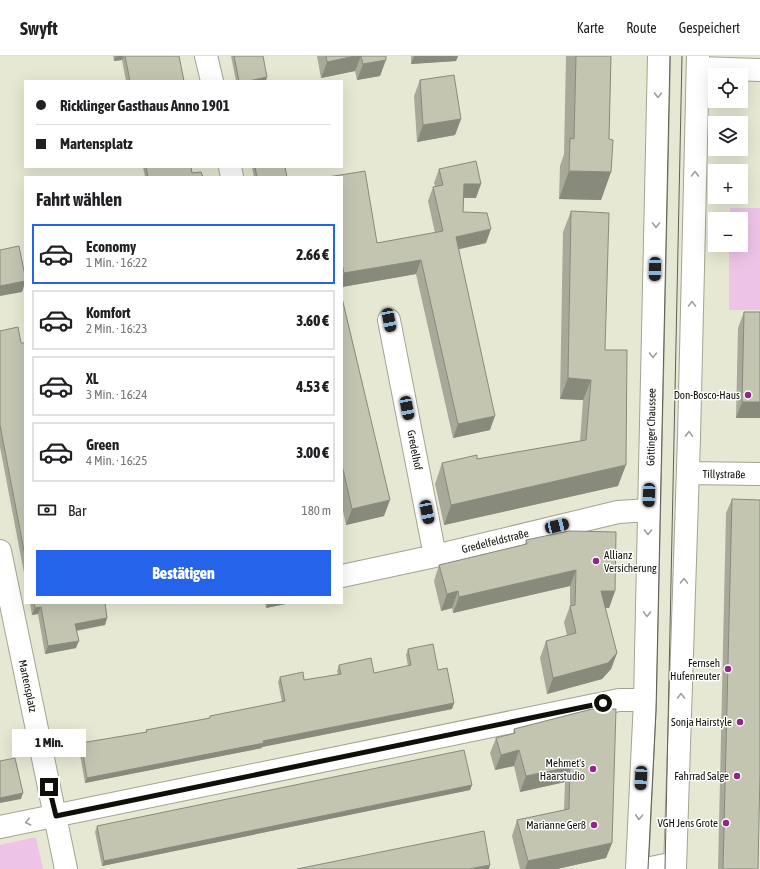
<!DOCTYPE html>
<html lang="de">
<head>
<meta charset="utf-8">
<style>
  :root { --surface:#fff; --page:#f6f6f6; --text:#202124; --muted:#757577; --line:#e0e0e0; --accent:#2563eb }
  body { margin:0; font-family:"Asap Condensed",sans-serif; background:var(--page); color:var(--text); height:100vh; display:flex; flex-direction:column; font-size:15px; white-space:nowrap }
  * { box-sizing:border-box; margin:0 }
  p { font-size:13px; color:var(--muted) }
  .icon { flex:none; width:22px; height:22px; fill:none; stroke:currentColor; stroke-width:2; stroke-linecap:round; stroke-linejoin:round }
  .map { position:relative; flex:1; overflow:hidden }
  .details { position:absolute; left:24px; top:120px; width:319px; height:428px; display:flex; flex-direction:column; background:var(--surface); border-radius:0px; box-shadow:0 4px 16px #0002 }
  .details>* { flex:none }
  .banner { position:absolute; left:24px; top:24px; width:319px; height:88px; border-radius:0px; box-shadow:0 4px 16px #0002; display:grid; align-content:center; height:88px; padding:0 12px; background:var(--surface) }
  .controls { position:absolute; left:708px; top:12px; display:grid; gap:8px }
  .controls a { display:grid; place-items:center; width:40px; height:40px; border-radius:0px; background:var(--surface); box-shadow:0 4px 16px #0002; font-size:20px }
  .end { position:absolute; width:18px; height:18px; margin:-9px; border:5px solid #0f1009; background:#fff; box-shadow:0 0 0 2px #fff }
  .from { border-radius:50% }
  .bubble { position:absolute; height:28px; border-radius:0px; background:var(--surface); box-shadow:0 4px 16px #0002; font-size:13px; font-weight:800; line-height:28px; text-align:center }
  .car { position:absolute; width:12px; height:24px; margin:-12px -6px; border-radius:5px; box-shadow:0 0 3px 1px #0007; background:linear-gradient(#222 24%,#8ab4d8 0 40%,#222 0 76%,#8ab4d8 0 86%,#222 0) }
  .banner b { display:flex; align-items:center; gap:14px; height:38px; font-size:15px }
  .banner b+b { border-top:1px solid var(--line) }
  .banner i { width:10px; height:10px; background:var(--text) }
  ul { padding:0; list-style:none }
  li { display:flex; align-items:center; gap:12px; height:60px; margin:0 8px 6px; padding:0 4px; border:2px solid var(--line); border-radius:0px }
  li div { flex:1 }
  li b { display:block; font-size:15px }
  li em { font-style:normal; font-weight:800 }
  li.current { border-color:var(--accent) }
  li>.icon { width:36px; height:36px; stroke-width:1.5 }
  h2 { padding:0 12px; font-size:18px; line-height:48px }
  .pay { display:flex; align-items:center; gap:10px; height:44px; padding:0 12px; font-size:15px }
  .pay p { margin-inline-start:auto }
  .primary-button { display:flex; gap:8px; margin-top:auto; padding:8px 12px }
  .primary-button a { flex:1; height:46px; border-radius:0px; background:var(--accent); color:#fff; font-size:16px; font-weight:800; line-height:46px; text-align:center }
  header { display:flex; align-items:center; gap:24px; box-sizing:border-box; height:56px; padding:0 20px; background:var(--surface); border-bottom:1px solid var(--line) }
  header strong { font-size:19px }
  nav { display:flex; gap:22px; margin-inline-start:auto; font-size:14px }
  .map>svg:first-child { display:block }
  .green { fill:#edc4e7 }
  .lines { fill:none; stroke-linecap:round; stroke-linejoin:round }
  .minor-casing { stroke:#a2a490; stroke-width:24 }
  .minor { stroke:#fff; stroke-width:22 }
  .tram { stroke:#5f6054; stroke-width:1 }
  .wall { fill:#a8a998 }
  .shaded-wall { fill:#888a7c }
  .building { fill:#c3c5b1; stroke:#888a7c }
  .oneway { stroke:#9f9f9d }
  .route { stroke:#0f1009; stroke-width:5 }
  .poi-dot { fill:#912588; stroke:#fff; stroke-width:1.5 }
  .labels { text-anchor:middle; stroke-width:3; stroke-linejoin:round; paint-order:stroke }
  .poi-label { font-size:11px; fill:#0f1009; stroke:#fff; text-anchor:end }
  .street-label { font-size:11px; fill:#0f1009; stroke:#fff }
</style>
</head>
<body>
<header>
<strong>Swyft</strong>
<nav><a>Karte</a><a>Route</a><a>Gespeichert</a></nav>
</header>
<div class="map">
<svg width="760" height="813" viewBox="0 0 760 813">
  <rect width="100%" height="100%" fill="#e6e8d3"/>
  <path class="green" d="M730,152h30v102h-31v-65h12v-26h-11z
    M36,781l7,32h-43v-24z"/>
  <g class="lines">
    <defs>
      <path id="minor" d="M206,0l6,25
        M698,12l62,2
        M230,111l2,10
        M389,264l46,236
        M688,417l72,1
        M0,495l66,318
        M342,520l93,-20 183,-44 31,-2
        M0,771l619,-127h26
        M637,813l8,-169 14,-644
        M646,813l29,-6
        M675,813l14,-432 9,-381"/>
    </defs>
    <use href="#minor" class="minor-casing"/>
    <use href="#minor" class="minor"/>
    <path class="tram" d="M648,813l8,-158 14,-655
      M665,813l17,-813"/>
  </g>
  <path class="wall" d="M113,0h66l5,25h-58l-4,-21 -8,1z
    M231,0h32l3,25h-30z
    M317,0h69l-6,20 -23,4 -2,-9 -34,7z
    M411,0h47l-2,5 -45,3z
    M566,0h45l-2,83 2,33 -10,28 -42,-1 1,-33 4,-12z
    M420,24l41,39 -6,16 -38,7 -3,-46z
    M143,111h48l1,6 11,4h-58z
    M252,111h33l2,10h-33z
    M439,113l37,29h-12l-1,14 23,31 -27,6 31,181 -37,8 -37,-164 -74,13v-110l35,66 58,-10 -7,-32 5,-14 2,-1 -1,-3z
    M571,155l34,139 13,136 -174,39 -9,-41 7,-21 35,-4 103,-18 3,-41 -23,-1 3,-167z
    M342,242l42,218 -38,9 -4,-19z
    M744,256h16v106h-24l2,-90z
    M0,275l21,12h4v235l-25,-131z
    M732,443l26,370h-40l8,-356z
    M526,484l89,51 -6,17h-4l12,45 -6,16 -9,10 -55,15 -7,-36 6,-17 21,-5 -3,-14 6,-16v-20l-117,27 -1,-5 -11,3 -7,-30 5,-16 86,-21z
    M30,547h75l2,15 -2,7 -28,6 -1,17 -31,6 -7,-40 -6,1z
    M265,547h26l-25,5z
    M408,593l30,21 16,33 -2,6 -190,38v1l-177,35 -6,-34 2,-6 65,-11v-2l63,-12 1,-2 72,-14 -4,-20 2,-5 24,3 34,-5 -1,-4 2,-6 35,8 34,-7 -2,-11z
    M592,653l20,134 -6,15 -49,11h-37l-8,-33 5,-16 47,-10 1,-28 -45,10 -6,-26 -19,4 -5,-17 6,-15 17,-4 1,-5z
    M472,729l-2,5 -368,76 -7,-34 2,-6z"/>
  <path class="shaded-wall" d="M116,0h8l-2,4 -8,1z
    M355,0h6l-6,15 -34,7 6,-16z
    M414,0h44l-2,5 -45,3z
    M386,4l-6,16 -23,4 6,-16z
    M267,21l-1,4h-17z
    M461,63l-6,16 -38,7 6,-17z
    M569,115l42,1 -10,28 -42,-1z
    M464,128h17l-5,14h-17z
    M491,173l-5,14 -35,8 5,-14z
    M421,204l-5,14 -74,13v-9l2,-5z
    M25,225v2l-3,9 -22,4v-10z
    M568,322l23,2 -8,20 -23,-1z
    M742,346h18v16h-24z
    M495,360l-5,14 -37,8 5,-14z
    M626,409l-8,21 -174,39 7,-20z
    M390,444l-6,16 -38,9 6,-16z
    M576,514l-6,16 -117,27 6,-16z
    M458,535l-6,17 -11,3 6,-17z
    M601,535h14l-6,17 -14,-1z
    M268,547h23l-25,5z
    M41,551l-3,7 -6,1 3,-7z
    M107,562l-2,7 -33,6 3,-7z
    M79,585l-3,7 -31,6 3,-8z
    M617,597l-6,16 -9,10 -55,15 6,-16z
    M454,647l-2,6 -190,38v1l-177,35 2,-5 176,-37z
    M519,694l-5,16 -19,4 6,-15z
    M570,711l-5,15 -45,10 6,-16z
    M472,729l-2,5 -368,76 2,-5z
    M23,737l-2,6 -21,4v-5z
    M612,787l-6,15 -49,11h-32l3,-8z
    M490,809l-1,4h-20z"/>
  <path class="building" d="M125,0h54l5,25h-54z
    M234,0h29l4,21 -18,4h-10z
    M326,0h29l-28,6z
    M361,0h25v4l-23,4z
    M576,0h35l-2,83 4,1 -2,32 -42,-1 1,-33 4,1z
    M454,19l7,44 -38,6 -3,-45z
    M476,105l5,23h-17l-1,28 24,1 4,16 -35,8 39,179 -37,8 -37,-164 -77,13 -2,-9v-87h-14l37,-6 12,72 66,-12 -10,-44 10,-2 -4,-16z
    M146,111h45l1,6 9,-1 2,5h-55z
    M255,111h30l2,10h-30z
    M571,155l38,2 -4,137h22l-1,115 -175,40 -9,-42 35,-8v4l109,-19 5,-60 -23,-2z
    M19,190l6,30v5l-25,5v-36z
    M342,242l48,202 -38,9 -10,-44z
    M744,256h16v90h-18z
    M18,271l3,16h4v213l-25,-131v-94z
    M732,443l28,1v272l-2,97h-35z
    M569,475l47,1 -1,59h-14l16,62 -9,10 -55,15 -7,-37 30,-8 -6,-27 5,-1 1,-35 -117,27 -1,-6 -11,3 -8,-29 88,-21 -1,-4z
    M34,547h71l2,15 -32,6 4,17 -31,5 -7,-39 -6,1z
    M433,588l5,26 9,-2 7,35 -191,38 1,2 -177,35 -6,-35 66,-11 -1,-2 64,-12v-2l75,-15 -5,-24 23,-5 1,8 37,-6 -2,-9 32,-7 3,15 37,-8 -3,-16z
    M592,653h24l-4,134 -84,18 -11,-41 52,-11 1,-42 -44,9 -7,-26 -18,5 -5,-17 19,-5 -1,-4z
    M464,694l8,35 -368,76 -7,-35z
    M15,702l8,35 -23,5v-37z
    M484,775l6,34 -21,4h-172z"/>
  <defs><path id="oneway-chevron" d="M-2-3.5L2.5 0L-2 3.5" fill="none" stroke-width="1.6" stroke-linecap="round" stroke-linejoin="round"/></defs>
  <g class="oneway">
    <use href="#oneway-chevron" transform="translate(658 39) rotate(91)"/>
    <use href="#oneway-chevron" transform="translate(695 118) rotate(-89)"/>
    <use href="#oneway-chevron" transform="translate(656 169) rotate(91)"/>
    <use href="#oneway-chevron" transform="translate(692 248) rotate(-89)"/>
    <use href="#oneway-chevron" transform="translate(653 299) rotate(91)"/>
    <use href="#oneway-chevron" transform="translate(689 378) rotate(-88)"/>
    <use href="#oneway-chevron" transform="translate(648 476) rotate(91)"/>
    <use href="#oneway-chevron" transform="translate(684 525) rotate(-88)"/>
    <use href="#oneway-chevron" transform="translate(647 558) rotate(91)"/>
    <use href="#oneway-chevron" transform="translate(681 640) rotate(-89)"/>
    <use href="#oneway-chevron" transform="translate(639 761) rotate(93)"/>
    <use href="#oneway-chevron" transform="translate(28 766) rotate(168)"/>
  </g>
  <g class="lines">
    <path class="route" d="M49,731l7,29 547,-113"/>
  </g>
  <g class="poi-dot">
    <circle cx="748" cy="339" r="4"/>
    <circle cx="596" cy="505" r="4"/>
    <circle cx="728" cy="613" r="4"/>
    <circle cx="740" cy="666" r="4"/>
    <circle cx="593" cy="713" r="4"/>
    <circle cx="737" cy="720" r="4"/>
    <circle cx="726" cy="767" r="4"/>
    <circle cx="594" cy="769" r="4"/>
  </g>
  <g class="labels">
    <g class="poi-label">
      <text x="740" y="343">Don-Bosco-Haus</text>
      <text x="604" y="503" text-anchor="start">Allianz<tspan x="604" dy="13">Versicherung</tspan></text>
      <text x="720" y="611">Fernseh<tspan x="720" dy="13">Hufenreuter</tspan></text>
      <text x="732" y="670">Sonja Hairstyle</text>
      <text x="585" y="711">Mehmet's<tspan x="585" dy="13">Haarstudio</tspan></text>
      <text x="729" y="724">Fahrrad Salge</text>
      <text x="718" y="771">VGH Jens Grote</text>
      <text x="586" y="773">Marianne Gerß</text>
    </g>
    <g class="street-label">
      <text transform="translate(651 371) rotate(-89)" y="4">Göttinger Chaussee</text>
      <text transform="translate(415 394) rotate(79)" y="4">Gredelhof</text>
      <text transform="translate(724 418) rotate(1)" y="4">Tillystraße</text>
      <text transform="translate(495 485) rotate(-14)" y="4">Gredelfeldstraße</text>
      <text transform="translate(28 630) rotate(78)" y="4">Martensplatz</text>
    </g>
  </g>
</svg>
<div class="controls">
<a><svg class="icon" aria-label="locate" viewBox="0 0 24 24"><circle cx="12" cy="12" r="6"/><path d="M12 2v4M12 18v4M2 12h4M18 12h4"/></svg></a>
<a><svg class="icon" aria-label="layers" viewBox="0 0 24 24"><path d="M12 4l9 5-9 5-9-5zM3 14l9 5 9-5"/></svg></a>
<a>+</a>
<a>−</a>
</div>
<i class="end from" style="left:603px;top:647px"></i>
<i class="end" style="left:49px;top:731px"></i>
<div class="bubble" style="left:12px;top:673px;width:74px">1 Min.</div>
<i class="car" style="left:655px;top:213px;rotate:181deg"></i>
<i class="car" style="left:389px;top:264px;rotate:169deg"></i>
<i class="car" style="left:407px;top:352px;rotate:169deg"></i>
<i class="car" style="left:649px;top:439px;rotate:182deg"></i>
<i class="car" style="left:427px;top:456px;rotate:169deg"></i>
<i class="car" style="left:557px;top:470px;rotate:77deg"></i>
<i class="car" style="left:641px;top:722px;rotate:183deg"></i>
<div class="banner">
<b><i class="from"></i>Ricklinger Gasthaus Anno 1901</b>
<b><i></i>Martensplatz</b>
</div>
<section class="details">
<h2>Fahrt wählen</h2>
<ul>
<li class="current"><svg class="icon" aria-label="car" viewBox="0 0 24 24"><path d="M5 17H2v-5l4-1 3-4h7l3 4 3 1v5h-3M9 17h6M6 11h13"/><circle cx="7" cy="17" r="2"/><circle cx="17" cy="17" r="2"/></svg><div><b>Economy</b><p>1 Min. · 16:22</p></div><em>2.66 €</em></li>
<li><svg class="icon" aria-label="car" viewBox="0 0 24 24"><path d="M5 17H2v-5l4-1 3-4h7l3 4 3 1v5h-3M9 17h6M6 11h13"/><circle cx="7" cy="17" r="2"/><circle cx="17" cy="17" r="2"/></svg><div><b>Komfort</b><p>2 Min. · 16:23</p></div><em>3.60 €</em></li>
<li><svg class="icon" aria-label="car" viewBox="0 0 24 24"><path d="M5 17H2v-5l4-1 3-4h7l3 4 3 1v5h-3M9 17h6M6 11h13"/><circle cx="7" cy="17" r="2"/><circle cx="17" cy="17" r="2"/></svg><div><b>XL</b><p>3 Min. · 16:24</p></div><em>4.53 €</em></li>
<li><svg class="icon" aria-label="car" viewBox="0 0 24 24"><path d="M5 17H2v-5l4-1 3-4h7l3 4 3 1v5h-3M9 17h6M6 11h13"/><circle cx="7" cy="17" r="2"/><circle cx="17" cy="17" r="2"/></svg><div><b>Green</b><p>4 Min. · 16:25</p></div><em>3.00 €</em></li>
</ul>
<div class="pay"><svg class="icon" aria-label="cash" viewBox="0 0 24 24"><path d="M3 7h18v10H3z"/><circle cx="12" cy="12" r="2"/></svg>Bar<p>180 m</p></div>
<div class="primary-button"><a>Bestätigen</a></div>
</section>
</div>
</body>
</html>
